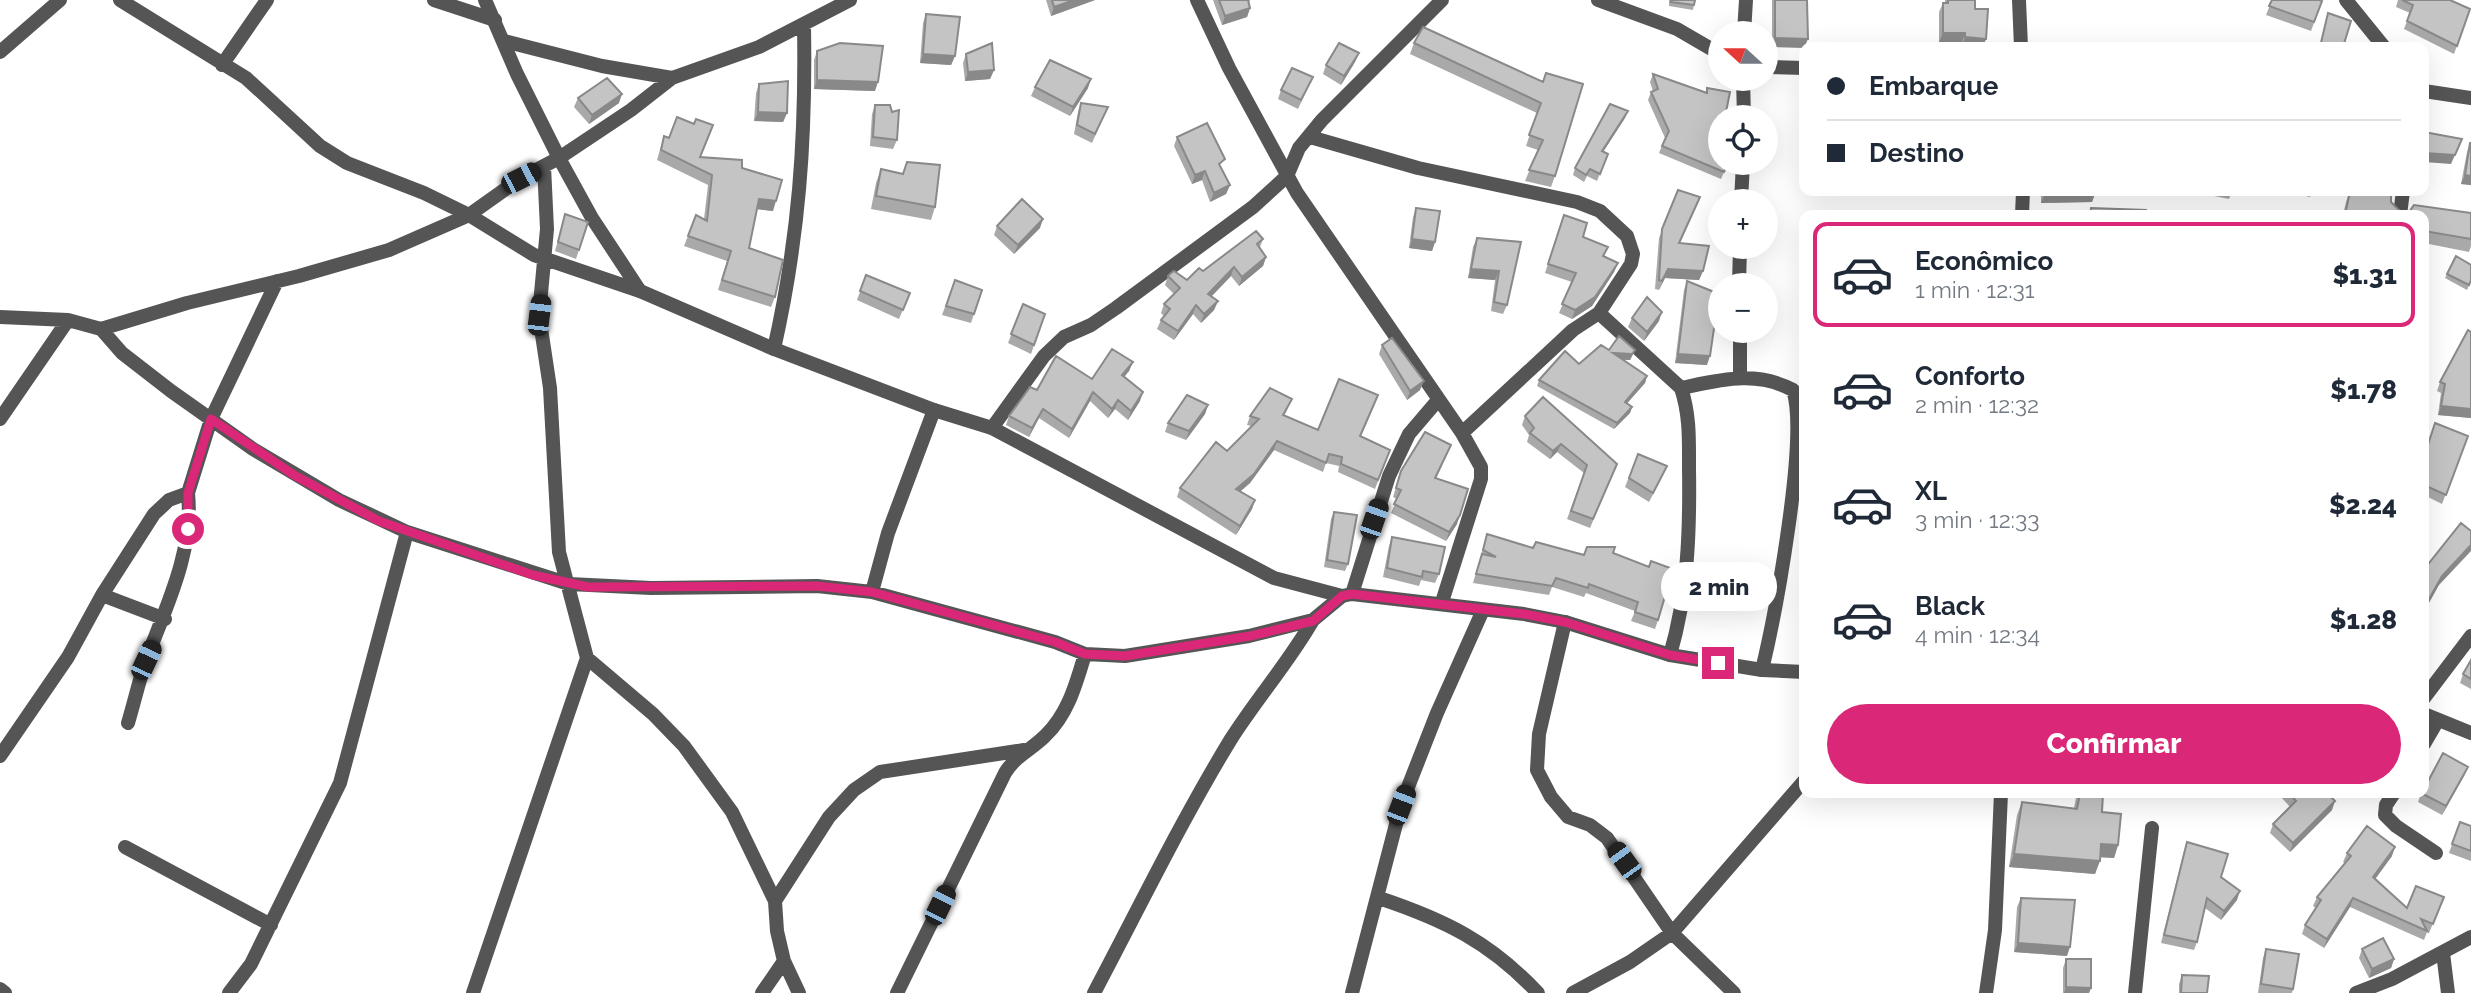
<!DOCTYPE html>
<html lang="pt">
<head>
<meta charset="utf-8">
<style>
  :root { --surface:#fff; --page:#f2f2f3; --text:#1f2937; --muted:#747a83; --line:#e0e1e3; --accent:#db2777 }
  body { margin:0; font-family:Raleway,sans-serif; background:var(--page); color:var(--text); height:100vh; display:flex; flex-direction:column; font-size:26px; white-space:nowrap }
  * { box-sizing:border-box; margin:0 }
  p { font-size:23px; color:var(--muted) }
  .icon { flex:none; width:38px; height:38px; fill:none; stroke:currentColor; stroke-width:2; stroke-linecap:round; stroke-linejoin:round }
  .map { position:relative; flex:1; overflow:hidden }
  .drawer { position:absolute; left:1799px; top:210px; width:630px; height:588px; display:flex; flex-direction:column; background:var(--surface); border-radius:14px; box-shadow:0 7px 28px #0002 }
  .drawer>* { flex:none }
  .guide { position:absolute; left:1799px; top:42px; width:630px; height:154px; border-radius:14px; box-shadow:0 7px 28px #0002; display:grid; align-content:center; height:154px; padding:0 28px; background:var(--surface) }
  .needle { width:46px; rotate:291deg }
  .controls { position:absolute; left:1708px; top:21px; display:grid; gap:14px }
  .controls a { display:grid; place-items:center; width:70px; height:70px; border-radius:50%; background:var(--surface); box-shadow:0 7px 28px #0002; font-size:35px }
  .end { position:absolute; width:32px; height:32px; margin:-16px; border:9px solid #db2777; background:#fff; box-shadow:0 0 0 4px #fff }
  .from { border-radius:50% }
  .bubble { position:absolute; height:49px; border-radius:24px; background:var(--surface); box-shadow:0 7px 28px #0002; font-size:23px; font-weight:800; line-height:49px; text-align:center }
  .car { position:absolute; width:21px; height:42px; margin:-21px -10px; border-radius:9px; box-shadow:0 0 5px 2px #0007; background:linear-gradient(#222 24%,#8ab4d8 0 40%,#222 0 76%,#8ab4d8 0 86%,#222 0) }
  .guide b { display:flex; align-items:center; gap:24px; height:66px; font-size:26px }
  .guide b+b { border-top:2px solid var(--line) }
  .guide i { width:18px; height:18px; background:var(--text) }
  ul { padding:12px 0 0; list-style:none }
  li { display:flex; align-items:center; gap:21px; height:105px; margin:0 14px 10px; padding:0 14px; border:4px solid transparent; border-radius:14px }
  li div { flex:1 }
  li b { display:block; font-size:26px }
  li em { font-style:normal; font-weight:800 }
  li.selected { border-color:var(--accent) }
  li>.icon { width:63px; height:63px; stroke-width:1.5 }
  .cta { display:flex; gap:14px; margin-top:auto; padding:14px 28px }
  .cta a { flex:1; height:80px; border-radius:42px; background:var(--accent); color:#fff; font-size:28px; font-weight:800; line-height:80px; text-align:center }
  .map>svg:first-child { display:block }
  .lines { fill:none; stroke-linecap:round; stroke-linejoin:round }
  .minor { stroke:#555; stroke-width:14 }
  .tertiary { stroke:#555; stroke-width:14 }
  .wall { fill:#a9a9a9 }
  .shaded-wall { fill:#898989 }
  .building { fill:#c4c4c4; stroke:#898989; stroke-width:2 }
  .route { stroke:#db2777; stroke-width:9 }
</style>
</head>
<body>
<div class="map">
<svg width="2471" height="993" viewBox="0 0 2471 993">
  <rect width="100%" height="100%" fill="#fff"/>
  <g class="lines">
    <path class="minor" d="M120,0l126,78 74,68 27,17 77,30 45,22 65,40 106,36
      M434,0l61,20
      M1197,0l32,68 68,125 165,240 19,34v12l-39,123
      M1598,0l79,29 43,25
      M2019,0l2,47
      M2346,0l38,47
      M1744,33l2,-33
      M504,41l98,25 70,12
      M0,52l60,-52
      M222,65l45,-65
      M1766,67l38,1
      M1743,79l1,38
      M2424,91l47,7
      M1310,137l108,31 159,34 23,9 27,25 6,18 -2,10 -32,49 -26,17 -111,103
      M1741,201l2,-38
      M2022,215l1,-24
      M2400,215l3,-24
      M1739,285l1,-38
      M1599,313l82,75c39,-8 75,-18 112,2 16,47 -18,226 -31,280
      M0,317l68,3 33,9 86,-26 112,-27 90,-26 80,-35 52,-37 38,-20 72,-48 41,-32 87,-31 91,-47
      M101,329l21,24 49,38 82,58 86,51 68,32 162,52 82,4 166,-2 55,6 183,50 30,12 40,2 124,-20 64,-16 29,-24
      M1740,331v45
      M774,349c25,-111 32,-210 30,-323
      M0,419l68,-99
      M992,428l52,-72 20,-19 27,-12 25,-17 137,-101 34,-31 12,-28 23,-28 120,-120
      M872,592l16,-59 46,-123
      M1352,594l37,-118 20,-42 29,-34
      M102,595l63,24
      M1565,622l-26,112 -2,36 14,27 17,20 22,8 17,13 65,95 62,60
      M1670,655c18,-61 20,-124 19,-187 0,-28 1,-53 -8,-80
      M587,658l66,56 31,32 48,66 43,89 2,30 7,30 15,32
      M2424,698l47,-62
      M128,723c6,-20 11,-42 18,-63 20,-53 48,-109 42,-167
      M2424,744l14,-24
      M0,756l68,-99 34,-62 52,-81 15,-14 19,-7 23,-74 66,-138
      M2394,793l-8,12 -1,10 11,11 40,27
      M125,847l146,78
      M1379,898c66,22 111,44 159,95
      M775,901l54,-84 25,-27 26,-18 144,-22
      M2443,953l5,40
      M0,989l5,4
      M229,993l22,-29 89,-181 67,-251
      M473,993l114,-335 -28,-106 -9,-164 -11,-73 8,-86 -3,-63
      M762,993l22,-32
      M897,993l108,-220c10,-17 26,-23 40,-37 23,-22 31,-52 40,-82
      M1094,993c45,-85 87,-172 137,-254 26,-41 58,-77 82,-119
      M1352,993l49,-188 36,-92 46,-103
      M1573,993l57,-31 42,-29 132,-152
      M1986,993l9,-63 6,-137
      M2135,993l17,-165
      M2356,993l36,-14 79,-42"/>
    <path class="tertiary" d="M485,0l32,74 42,84 33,60 48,73 134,58 160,61 58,18 282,150 68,18 10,-2 172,20 41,8 105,33 92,15 42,2
      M2424,714l47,19"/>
  </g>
  <path class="wall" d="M1046,0h49l-44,16z
    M1213,0h37l-1,3 1,5 -3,9 -25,8z
    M1669,0h26l-2,10 -24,-4z
    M1772,0h35l-35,47z
    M1945,0h30v9l8,38 -21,-1v-4h-23v-30l4,-9h2z
    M2272,0l50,1 -11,30 -45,-16z
    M2398,0h52l20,9 -16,45 -50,-25 6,-16 -14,-6z
    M926,14l29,42 -4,9 -31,-2 3,-40z
    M1414,43l129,39 12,94 -4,11 -26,-6 13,-31 -12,-4 11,-33 -127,-59z
    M817,51l58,40 -61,-2v-29z
    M1359,53l-4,9 -14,23 -18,-11 3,-9z
    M966,54l28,16 -4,9 -25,2 -2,-18z
    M1653,74l53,19 1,-5 13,29 8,46 -7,16 -62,-26 6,-15 -17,-38 3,-8 2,-1 -3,-9z
    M1313,77l-15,32 -20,-10 3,-9z
    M759,84l28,29 -4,9 -29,-1 2,-28z
    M1035,87l53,1 -18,28 -39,-20z
    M578,98l41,5 -30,21 -15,-17z
    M1081,103l23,13 -12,27 -18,-9 4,-22z
    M875,105l17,7 5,28 -4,9 -23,-3 2,-32z
    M1625,118l-22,34 5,2 -11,27 -10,-5 -3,6 -11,-7 2,-7z
    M664,136l36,21 42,11 31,43 -16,-2 -8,39 26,49 -4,10 -53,-17 9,-29 -43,-15 4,-10 16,-17 4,-34 -51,-25z
    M1177,137l44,31 9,17 -4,9 -16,8 -8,-22 -10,4 -18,-38z
    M2470,143h1v42l-10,-1 6,-32z
    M881,169l22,5 32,33 -4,13 -60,-11 5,-26z
    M1678,190l18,16 -16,37 23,28 -4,9 -34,-2 -6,12 -4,-1 4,-51z
    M2041,191h55l-4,11 -51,1z
    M2189,191h43l-3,8z
    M2285,191h27l-2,6z
    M2350,191l41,11 11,11h69v33l-2,6 -45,-9v-28h-81l3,-13z
    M1416,208l19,34 -3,9 -23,-3 4,-31z
    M565,214l23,8 -12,37 -21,-8z
    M1564,215l19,22 22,19 13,7 -4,9 -22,34 -20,13 -13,-6 13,-31 -27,-9z
    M997,226l43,2 -26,26 -20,-19z
    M1477,238l44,4 -14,63 -4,9 -12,-3 4,-31 -27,-2 5,-31z
    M1263,239l-3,8 6,10 -3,9 -24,20 -8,-10 -20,21 7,4 -4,9 -13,13 -8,-9 -19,26 -17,-11 4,-9 3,-4 -3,-3 3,-9 10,-10 -9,-9 3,-9 19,4z
    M2447,274l24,7 -4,9 -22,-12z
    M866,275l44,18 -11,26 -42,-19z
    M955,280l27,10 -11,33 -29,-8z
    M1687,281l20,84 -32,-2 9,-73z
    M1023,304l22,10 -14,40 -23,-11z
    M1632,318l27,3 -15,20 -16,-14z
    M2471,332v86l-33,-3 3,-22 -4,-2 3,-9z
    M1382,345l38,45 -13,10 -28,-46z
    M1609,350h26l-5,10h-7l24,16 -2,7 -18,20 5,4 -2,6 -16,16 -77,-43 2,-6 40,-16z
    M1133,362l-4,9 -5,6 16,24 -12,19 -13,-11 -7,9 -18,-17 -21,37 -30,-20 -10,19 -23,-12 3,-9 28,-26 55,-11z
    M1375,404l-14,32 29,14 -15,39 -37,-17 1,-6 -13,-3 -3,9 -49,-22 -24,33 -10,8 15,9 -3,9 -16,26 -59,-38 3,-9 47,-37 24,-25 -4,-1 3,-9 38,-8 -4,8 34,14z
    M1208,405l-3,9 -19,26 -21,-8 3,-9z
    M1525,416l92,48 -27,64 -23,-9 17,-46 -27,-21 -7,7 -23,-17 2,-7 -7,-10z
    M2468,436l-26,68 -18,-9v-39z
    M1451,445l-15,34 21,45 -11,17 -55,-28 6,-14 -4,-2 8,-26z
    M1638,454l25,21 -14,27 -24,-15z
    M1334,512l14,52 -3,7 -21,-4 7,-48z
    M1487,534l46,14 51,7 29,-2 45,67 -3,9 -24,-8 4,-10 -49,-18 -2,4 -32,-10 -3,8 -76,-12z
    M1392,537l47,37 -4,9 -14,-3 -2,6 -36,-9 6,-31z
    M2471,660v29l-11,-6 3,-9z
    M2468,767l-4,9 -22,39 -24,-13 3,-9z
    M2077,793h26l-1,19 16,33 -4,13 -14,-1 -5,17 -86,-7 8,-52 5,-13 52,6z
    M2283,793h44l5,17 -42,42 -20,-19 3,-9 17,-17 -9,-10z
    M2460,822l11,4v35l-22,-8z
    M2187,842l34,35 16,23 -16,20 -16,-12 -8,34 -3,8 -33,-7 23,-92z
    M2347,853l45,3 -17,23 32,29 37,-11 -15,36 -2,-1 -3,8 -74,-33 -26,41 -22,-14 3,-9 11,-17 -3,-2 4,-9 28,-34 -2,-1z
    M2021,898l46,58 -53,-4 3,-45z
    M2266,949l27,40 -1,4h-34l5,-35z
    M2362,949l32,10 -3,9 -22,10 -10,-20z
    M2066,959l25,29 -2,5h-26v-25z
    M2182,975l25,18h-28v-9z"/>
  <path class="shaded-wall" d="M1074,0h21l-44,16 3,-9z
    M1250,8l-3,9 -25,8 3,-9z
    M1943,33h22l-3,9h-23z
    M1965,37l21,2 -3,8 -21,-1z
    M1775,38l33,1 -4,9 -32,-1z
    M1359,53l-4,9 -14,23 3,-9z
    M923,54l32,2 -4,9 -31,-2z
    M994,70l-4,9 -25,2 3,-9z
    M1091,79l-3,9 -18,28 3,-9z
    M817,80l61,2 -3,9 -61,-2z
    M622,94l-3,9 -30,21 3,-9z
    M1628,111l-3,7 -26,40 3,-7z
    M758,112l29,1 -4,9 -29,-1z
    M2462,139l-11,25 -27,-2v-9z
    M1205,171l-3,9 -10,4 3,-9z
    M2465,175l6,1v9l-10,-1z
    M1230,185l-4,9 -16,8 4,-9z
    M2046,191h50l-4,11 -51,1z
    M759,199l17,2 -3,10 -17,-2z
    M1043,219l-3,9 -26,26 4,-9z
    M1412,239l23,3 -3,9 -23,-3z
    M1266,257l-3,9 -24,20 3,-9z
    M1618,263l-4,9 -22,34 -20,13 3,-9z
    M1234,267l-3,9 -26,27 3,-9z
    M1471,269l28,2 -4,9 -27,-2z
    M1668,269l35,2 -4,9 -34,-2 -6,12z
    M1218,301l-4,9 -13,13 3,-9z
    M1196,305l-3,9 -19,26 4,-9z
    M1662,312l-3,9 -15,20 3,-9z
    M1635,350l-5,10 -20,-1 3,-6z
    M1678,354l32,2 -3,9 -32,-2z
    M1133,362l-4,9 -10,12 3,-8z
    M1647,376l-2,7 -22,25 2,-6z
    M1424,381l-4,9 -13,10 3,-9z
    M1093,392l-3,9 -21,37 3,-9z
    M1143,392l-3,9 -12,19 3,-9z
    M1118,400l-3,9 -7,9 4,-9z
    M1208,405l-3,9 -19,26 3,-9z
    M2441,406l30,3v9l-33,-3z
    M1632,407l-2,6 -16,16 3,-6z
    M1043,409l-4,9 -10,19 3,-9z
    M1277,441l-3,9 -24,33 -17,15 3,-9z
    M1561,444l-4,8 -7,7 3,-8z
    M1255,500l-3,9 -16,26 4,-9z
    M1460,515l-3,9 -11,17 3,-9z
    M2471,545v6l-32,34 -15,27v-4l18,-32z
    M2468,767l-4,9 -22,39 4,-9z
    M2335,801l-3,9 -42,42 3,-9z
    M2101,844l17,1 -4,13 -17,-1z
    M2395,847l-3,9 -22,30 3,-9z
    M2014,854l86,7 -5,13 -86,-7z
    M2240,891l-3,9 -16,20 3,-9z
    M2353,898l-3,9 -26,41 3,-9z
    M2018,943l52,4 -3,9 -53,-4z
    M2394,959l-3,9 -22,10 3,-9z
    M2066,987l25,1 -2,5h-25z"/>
  <path class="building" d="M1052,0h22l-20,7z
    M1219,0h29l2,8 -25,8z
    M1671,0h24l-1,5 -23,-3z
    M1775,0h32l1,39 -33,-1z
    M1948,0h27v9h13l-2,30 -21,-2v-4h-22v-30h5z
    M2272,0h47l3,1 -8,21 -45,-16z
    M2402,0h48l20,9 -13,37 -50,-25 6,-16z
    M2328,13l23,8 -8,26h-23z
    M926,14l34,3 -5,39 -32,-2z
    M1423,27l120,55 3,-9 37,11 -28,92 -26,-6 14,-30 -14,-5 12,-32 -127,-60z
    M840,43l43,3 -5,36 -61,-2v-29z
    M992,43l2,27 -26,2 -2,-18z
    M1339,43l20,10 -15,23 -18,-11z
    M1050,60l41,19 -18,28 -38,-20z
    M1292,68l21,9 -12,23 -20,-10z
    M1653,74l54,19v-5l23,4 -5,25h-5v46h8l-4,9 -62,-26 7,-15 -18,-39 7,-3z
    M607,78l15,16 -30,21 -14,-17z
    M788,81l-1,32 -29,-1 1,-28z
    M1081,103l27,4 -13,27 -18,-9z
    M1610,104l18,7 -26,40 6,3 -8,20 -10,-5 -4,6 -11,-7z
    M875,105h15l2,7 7,-2 -2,30 -24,-3z
    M677,117l17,7 2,-5 17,6 -13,32 42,3v8l40,12 -6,21 -17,-2 -10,49 34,12 -8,37 -53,-17 9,-29 -43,-15 8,-21 11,6 5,-46 -51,-25 3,-14 5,2z
    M1207,123l18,36 -6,5 11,21 -16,8 -9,-22 -10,4 -18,-38z
    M2424,132l38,7 -7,16 -31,-2z
    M2470,143h1v33l-6,-1z
    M907,162l33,3 -5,42 -59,-11 5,-27 22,5z
    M1678,190l22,7 -21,46 30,3 -6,25 -35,-2 -6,12 -3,-1 3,-51z
    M2350,191h41v11l11,11 7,-1 5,-7 57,8v26l-47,-8v-16h-79z
    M1022,199l21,20 -25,26 -21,-19z
    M1416,208l24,3 -5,31 -23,-3z
    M2091,208l55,2v4l38,1h-94z
    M565,214l23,8 -9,28 -21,-8z
    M1564,215l23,8 -4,14 25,10 -5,9 15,7 -23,34 -20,13 -13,-6 14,-31 -28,-9z
    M1256,231l7,8 -6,5 9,13 -24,20 -8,-10 -26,27 10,7 -14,13 -8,-9 -18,26 -17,-11 9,-11 -6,-5 16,-16 -12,-12 3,-3 3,-2 13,9 12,-12 4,3z
    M1477,238l44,4 -14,63 -13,-3 5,-31 -28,-2z
    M2456,256l15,9v15l-2,5 -22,-11z
    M866,275l44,18 -7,17 -43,-19z
    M955,280l27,10 -8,24 -28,-8z
    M1687,281l32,13 -9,62 -32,-2z
    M1647,297l15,15 -15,20 -15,-14z
    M1023,304l22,10 -11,31 -23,-11z
    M2468,330l3,2v77l-30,-3 4,-22 -5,-2z
    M1619,336l16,14 -3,4 -19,-1 34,23 -22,26 7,5 -15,16 -78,-43 26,-29 14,13 22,-19 8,5z
    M1392,338l32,43 -14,10 -28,-46z
    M1112,349l21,13 -11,13 21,17 -12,19 -13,-11 -6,9 -19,-17 -21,37 -29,-20 -11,19 -23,-12 21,-29 7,3 19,-34 36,23z
    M1339,379l39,16 -18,41 30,14 -12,30 -37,-16 1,-7 -13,-3 -3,9 -49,-22 -23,33 -18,15 19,11 -15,26 -60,-38 36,-46 11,9 32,-32 -9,-3 20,-28 22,11 -9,16 35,15z
    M1187,395l21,10 -19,26 -21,-8z
    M1543,397l74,67 -24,55 -22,-8 16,-46 -26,-21 -8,7 -23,-18 4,-5 -9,-12z
    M2435,423l33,13 -22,59 -22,-10v-28z
    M1425,432l26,13 -16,33 33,11 -8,26 -11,17 -55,-28 7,-14 -5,-2 5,-17z
    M1638,454l29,12 -14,27 -24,-15z
    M1334,512l23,3 -9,49 -21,-4z
    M2461,523l10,8v14l-29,31 -18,32v-50l5,5z
    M1487,534l46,14 3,-6 48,13 3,-8h28l-2,6 36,14 2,-6 22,8 -15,51 -23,-8 3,-10 -49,-18 -1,4 -32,-10 -4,8 -76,-12 6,-20 14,3 -13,-7z
    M1392,537l53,10 -6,27 -16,-3 -1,6 -35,-9z
    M2471,660v19l-8,-5z
    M2443,753l25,14 -22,39 -25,-13h3v-4z
    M2080,793h23l-1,19 19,2 -3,31 -17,-1 -1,17 -86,-7 8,-52 55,7z
    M2289,793h38l8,8 -42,42 -20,-19 23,-23z
    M2460,822l11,4v25l-19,-7z
    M2367,826l28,21 -22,30 34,31 9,-22 28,11 -11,27 -12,-5 6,12 -74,-33 -26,41 -22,-14 16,-25 -4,-3 34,-41 -4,-3z
    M2187,842l41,12 -7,23 19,14 -16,20 -17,-13 -10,44 -33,-7z
    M2021,898l54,2 -5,47 -52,-4z
    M2383,938l11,21 -22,10 -10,-20z
    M2266,949l33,5 -6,35 -32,-5z
    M2066,959h25v29l-25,-1z
    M2182,975l27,1 -2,17h-26z"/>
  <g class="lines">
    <path class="route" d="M188,529v-36l23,-74 83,56 85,46 154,54 55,12 229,-1 55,6 183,50 30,12 40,2 125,-20 63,-15 29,-25 10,-2 172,20 41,8 105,33 48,8"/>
  </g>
</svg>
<div class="controls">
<a><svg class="needle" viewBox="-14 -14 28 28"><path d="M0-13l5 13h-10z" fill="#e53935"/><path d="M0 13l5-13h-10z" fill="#747a83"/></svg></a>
<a><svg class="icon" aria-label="locate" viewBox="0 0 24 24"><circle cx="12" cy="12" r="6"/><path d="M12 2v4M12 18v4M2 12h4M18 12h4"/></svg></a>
<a>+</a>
<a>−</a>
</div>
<i class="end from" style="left:188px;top:529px"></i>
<i class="end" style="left:1718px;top:663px"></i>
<div class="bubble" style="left:1661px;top:562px;width:116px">2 min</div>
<i class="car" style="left:521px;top:178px;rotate:63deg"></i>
<i class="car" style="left:539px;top:315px;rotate:7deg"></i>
<i class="car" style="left:1374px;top:519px;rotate:19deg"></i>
<i class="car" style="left:146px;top:660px;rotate:25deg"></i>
<i class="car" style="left:1401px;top:805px;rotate:21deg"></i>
<i class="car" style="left:1624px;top:861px;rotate:324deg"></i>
<i class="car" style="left:940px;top:905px;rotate:26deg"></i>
<div class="guide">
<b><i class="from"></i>Embarque</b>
<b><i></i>Destino</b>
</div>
<section class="drawer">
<ul>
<li class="selected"><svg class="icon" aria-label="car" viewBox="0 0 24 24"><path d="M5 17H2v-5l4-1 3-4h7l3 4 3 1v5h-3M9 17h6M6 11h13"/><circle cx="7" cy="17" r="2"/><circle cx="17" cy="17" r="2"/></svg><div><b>Econômico</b><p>1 min · 12:31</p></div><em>$1.31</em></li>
<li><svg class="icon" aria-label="car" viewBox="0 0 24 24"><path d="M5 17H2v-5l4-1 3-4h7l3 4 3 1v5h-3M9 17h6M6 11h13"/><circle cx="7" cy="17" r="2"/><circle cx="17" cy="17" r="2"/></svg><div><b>Conforto</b><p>2 min · 12:32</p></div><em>$1.78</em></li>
<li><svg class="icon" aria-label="car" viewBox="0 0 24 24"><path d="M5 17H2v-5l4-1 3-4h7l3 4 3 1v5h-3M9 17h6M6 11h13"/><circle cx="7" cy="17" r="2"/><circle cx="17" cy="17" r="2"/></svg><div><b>XL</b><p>3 min · 12:33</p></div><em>$2.24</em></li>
<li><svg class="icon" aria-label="car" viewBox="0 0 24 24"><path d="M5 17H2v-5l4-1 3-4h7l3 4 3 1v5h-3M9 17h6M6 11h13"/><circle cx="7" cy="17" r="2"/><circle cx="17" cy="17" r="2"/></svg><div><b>Black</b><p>4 min · 12:34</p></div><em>$1.28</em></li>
</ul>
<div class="cta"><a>Confirmar</a></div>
</section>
</div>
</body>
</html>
